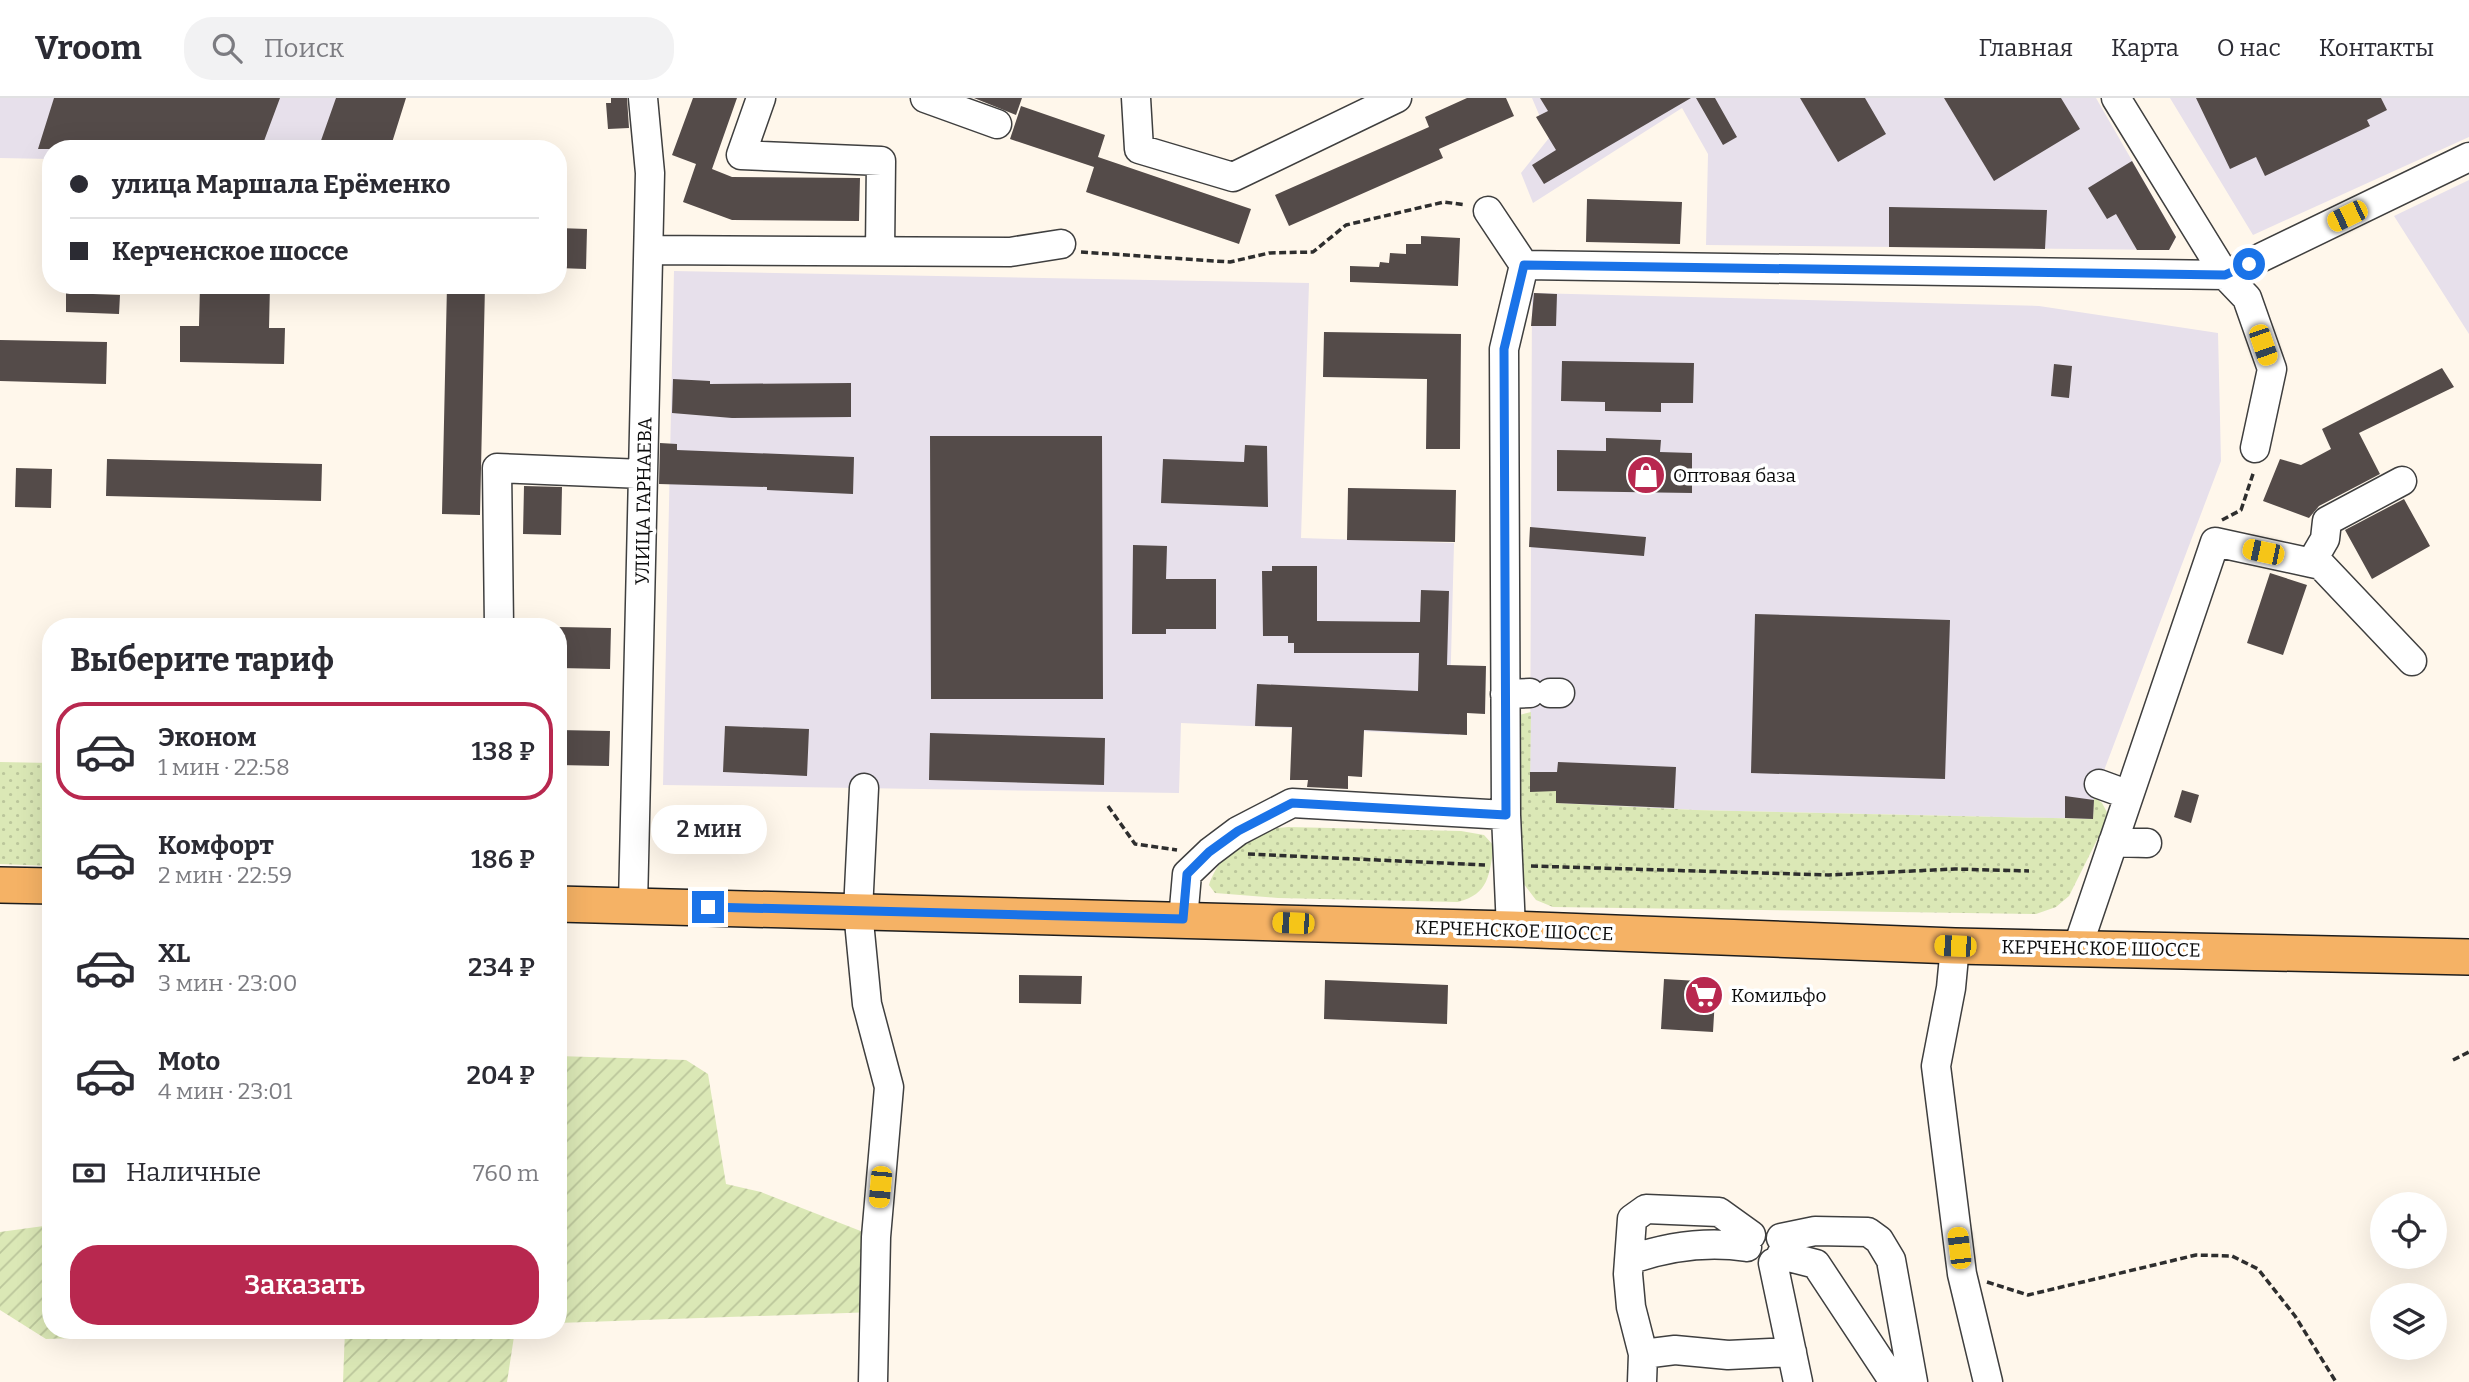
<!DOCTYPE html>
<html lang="ru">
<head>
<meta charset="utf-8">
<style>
  :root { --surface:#fff; --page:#f2f2f3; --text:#2b2b33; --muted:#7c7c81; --line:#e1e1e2; --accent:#b8284f }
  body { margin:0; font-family:Bitter,serif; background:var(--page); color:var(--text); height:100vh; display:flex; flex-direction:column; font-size:26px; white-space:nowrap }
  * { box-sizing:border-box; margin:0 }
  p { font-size:23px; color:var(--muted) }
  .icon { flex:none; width:38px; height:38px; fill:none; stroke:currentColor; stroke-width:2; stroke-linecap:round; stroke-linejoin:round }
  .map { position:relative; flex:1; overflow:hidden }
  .drawer { position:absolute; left:42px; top:520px; width:525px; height:721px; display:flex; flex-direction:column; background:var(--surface); border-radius:28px; box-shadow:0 7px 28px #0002 }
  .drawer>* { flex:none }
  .banner { position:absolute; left:42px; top:42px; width:525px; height:154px; border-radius:28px; box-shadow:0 7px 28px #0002; display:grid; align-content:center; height:154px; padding:0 28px; background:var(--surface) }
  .buttons { position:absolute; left:2370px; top:1094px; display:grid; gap:14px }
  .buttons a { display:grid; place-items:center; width:77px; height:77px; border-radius:50%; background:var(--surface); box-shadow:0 7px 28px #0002; font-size:35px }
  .end { position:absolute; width:32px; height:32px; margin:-16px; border:9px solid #1a73e8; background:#fff; box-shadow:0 0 0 4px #fff }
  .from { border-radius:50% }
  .bubble { position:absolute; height:49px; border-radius:24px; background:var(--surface); box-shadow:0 7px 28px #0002; font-size:23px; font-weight:600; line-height:49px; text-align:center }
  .car { position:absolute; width:21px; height:42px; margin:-21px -10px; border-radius:9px; box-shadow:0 0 5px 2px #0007; background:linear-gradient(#f5c518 24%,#345 0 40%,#f5c518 0 76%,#345 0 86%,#f5c518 0) }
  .banner b { display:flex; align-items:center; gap:24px; height:66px; font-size:26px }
  .banner b+b { border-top:2px solid var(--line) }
  .banner i { width:18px; height:18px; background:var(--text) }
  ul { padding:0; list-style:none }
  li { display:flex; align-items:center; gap:21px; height:98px; margin:0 14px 10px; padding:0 14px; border:4px solid transparent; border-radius:28px }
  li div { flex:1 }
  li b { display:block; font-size:26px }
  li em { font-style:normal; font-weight:600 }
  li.current { border-color:var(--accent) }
  li>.icon { width:63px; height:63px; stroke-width:1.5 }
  h2 { padding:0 28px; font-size:32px; line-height:84px }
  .pay { display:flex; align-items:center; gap:18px; height:77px; padding:0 28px; font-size:26px }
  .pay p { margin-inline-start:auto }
  .primary-button { display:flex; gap:14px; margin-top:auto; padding:14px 28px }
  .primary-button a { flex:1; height:80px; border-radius:28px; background:var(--accent); color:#fff; font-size:28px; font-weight:600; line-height:80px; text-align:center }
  header { display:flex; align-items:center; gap:42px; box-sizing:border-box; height:98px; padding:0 35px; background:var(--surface); border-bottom:2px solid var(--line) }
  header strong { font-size:33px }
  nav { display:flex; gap:38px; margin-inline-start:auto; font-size:24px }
  .search { width:490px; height:63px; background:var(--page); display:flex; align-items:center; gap:18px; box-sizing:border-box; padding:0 24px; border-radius:28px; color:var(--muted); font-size:26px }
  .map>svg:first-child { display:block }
  .industrial { fill:#e7e0eb }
  .grass { fill:url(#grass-dots) }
  .garden { fill:url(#garden-furrows) }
  .building { fill:#544b49 }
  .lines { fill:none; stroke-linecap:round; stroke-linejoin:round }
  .minor-casing { stroke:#3f3f3f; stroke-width:31 }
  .major-casing { stroke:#1d1d1d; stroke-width:38 }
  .path { stroke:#2e2e2e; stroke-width:3.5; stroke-dasharray:7 3.5; stroke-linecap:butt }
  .minor { stroke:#fff; stroke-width:28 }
  .major { stroke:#f5b265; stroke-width:35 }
  .route { stroke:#1a73e8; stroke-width:9 }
  .labels { text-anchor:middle; stroke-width:7; stroke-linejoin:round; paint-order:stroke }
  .poi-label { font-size:19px; fill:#0c0c0c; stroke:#fff; text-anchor:start }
  .street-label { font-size:19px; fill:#0c0c0c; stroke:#fff }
</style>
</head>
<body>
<header>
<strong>Vroom</strong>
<div class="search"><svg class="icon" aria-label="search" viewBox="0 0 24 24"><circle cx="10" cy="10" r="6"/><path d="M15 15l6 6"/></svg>Поиск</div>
<nav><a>Главная</a><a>Карта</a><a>О нас</a><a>Контакты</a></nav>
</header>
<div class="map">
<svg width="2469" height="1284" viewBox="0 0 2469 1284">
  <defs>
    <pattern id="grass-dots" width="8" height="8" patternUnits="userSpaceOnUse" patternTransform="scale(1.75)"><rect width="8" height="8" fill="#dbe8b6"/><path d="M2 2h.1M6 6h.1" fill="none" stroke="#bbc69b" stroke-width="1.8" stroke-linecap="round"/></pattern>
    <pattern id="garden-furrows" width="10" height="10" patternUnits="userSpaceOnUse" patternTransform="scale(1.75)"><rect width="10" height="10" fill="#dbe8b6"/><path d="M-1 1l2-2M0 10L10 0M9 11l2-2" fill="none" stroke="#bbc69b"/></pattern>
  </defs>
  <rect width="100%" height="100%" fill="#fff7eb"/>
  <path class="industrial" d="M0,0h384l-14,51h-319v10l-51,-1z
    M1532,0h564l80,139 -7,13 -463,-5 2,-91 -26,-46 -149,95 -12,-30 28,-35z
    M2170,0h299v39l-216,98z
    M2469,82v154l-75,-118z
    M674,173l635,12 -8,255 153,5 -5,192 -268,-12 -2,70 -516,-8z
    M1532,195l507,13 179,27 3,128 -127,336 -1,22 -398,-9 -139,-7 -26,-11z"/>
  <path class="grass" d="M1531,614l-1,79h26v12l139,7 398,9 1,-22 8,6 7,13 -40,80 -13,11 -20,7 -483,-7 -17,-7 -13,-17 -8,-91 1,-76z
    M0,664l51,1v103l-51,-2z
    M1288,729l173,4 23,4 10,11c-5,29 -5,48 -36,56l-180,-4 -63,-5 -6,-8c7,-22 28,-47 51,-54 8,-3 19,-3 28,-4z"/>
  <path class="garden" d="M558,958l128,4 22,14 18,110 35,8 115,45 -1,75 -317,11z
    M51,1127v105h276l-281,9 -46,-29v-78z
    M345,1232h170l-8,52h-164z"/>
  <path class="building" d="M54,0h226l-19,51h-223z
    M336,0h70l-16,51 -36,-9 -3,9h-33z
    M611,0h16l2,30 -21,1 -2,-26h5z
    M693,0h44l-25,71 20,8 128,1 -1,43 -127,-1 -49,-18 13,-38 -24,-9z
    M974,0h48l-6,17z
    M1467,0h39l8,18 -75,33 4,9 -154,68 -14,-31 154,-68 -4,-10z
    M1540,0h151l-147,86 -12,-19 24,-15 -20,-33 12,-6z
    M1696,0h19l22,39 -14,8z
    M1800,0h65l21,36 -48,28z
    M1944,0h117l19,31 -86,52z
    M2196,0h185l6,12 -20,10 3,6 -105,50 -9,-19 -26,12z
    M1021,8l84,29 -7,22 153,52 -12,35 -153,-52 8,-25 -84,-28z
    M2132,63l44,76 -7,13h-32l-21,-36 -9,5 -19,-31z
    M1587,101l95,3 -2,42 -94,-2z
    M1889,109l158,3 -2,39 -156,-2z
    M558,130l29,1 -1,40 -28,-1z
    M1421,138l39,2 -2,48 -108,-4v-16l29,1 1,-5 9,1 1,-10 16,1v-10h15z
    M200,187h70l-1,43h16l-1,36 -104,-2v-36h19z
    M447,187h38l-5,230 -38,-1z
    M66,195l54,2 -1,19 -53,-2z
    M1534,195l23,1 -1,32h-25z
    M1324,234l137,2 -1,115h-34l1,-70 -104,-2z
    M0,242l107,2 -1,42 -106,-3z
    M1562,263l132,2 -1,40h-32v9l-56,-1v-9l-44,-1z
    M2054,266l18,2 -3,32 -18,-2z
    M2442,270l12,19 -95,46 21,41 -61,32 -10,12 -46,-17 17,-42 21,6 30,-16 -9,-20z
    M673,281l37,2v3l141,-1v34l-119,1 -60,-5z
    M930,338h172l1,263h-172z
    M1606,340l55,2 -1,12 32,1v40l-135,-2v-41l49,1z
    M660,345l17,1v6l177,7 -1,37 -86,-4v-3l-108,-3z
    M1245,347l22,1 1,61 -107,-4 2,-44 81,3z
    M107,361l215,5 -1,37 -215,-5z
    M16,370l36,1 -1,39 -36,-1z
    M524,388l38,1 -1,48 -38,-1z
    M1348,390l108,2 -1,52 -108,-2z
    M2404,401l26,47 -58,33 -27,-49z
    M1530,429l116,10 -2,19 -115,-9z
    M1133,447l34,1 -1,33h50v50h-50v5h-34z
    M1272,468h45v55l103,1 1,-32 28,1 -2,74 39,1 -1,48 -18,-1v22l-103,-5 -2,47 -14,-1v13l-41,-2 1,-7h-18l2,-53 -37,-1 2,-42 161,7 1,-38h-125v-10h-6v-7h-25l-1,-65h10z
    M2270,475l37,12 -24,70 -36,-12z
    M1755,516l195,6 -5,159 -194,-6z
    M558,529l53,1 -1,41 -52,-1z
    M725,628l84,3 -2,47 -84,-4z
    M558,632l52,1 -1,35 -51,-1z
    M930,635l175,5 -1,47 -175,-5z
    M1558,664l118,5 -2,41 -118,-5v-12l-26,1v-20h27z
    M2182,692l17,5 -8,28 -17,-6z
    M2065,698l29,4 -1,19 -28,-1z
    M1019,877l63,1 -1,28 -62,-1z
    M1664,881l52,3 -3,50 -52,-3z
    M1325,882l123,5 -1,39 -123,-5z"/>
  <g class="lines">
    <defs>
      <path id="minor" d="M761,0l-20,57 140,6 -1,90
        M925,0l72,26
        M1136,0l3,51 94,28 164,-79
        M2116,0l109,177 22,23 25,71 -17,79
        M1488,113l36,54
        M649,152l361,2 51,-8
        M1524,167l701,10 244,-118
        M2311,465l14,-24 2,-18 75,-40
        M499,528l-2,-158 146,6
        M1550,595h10
        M1505,596l25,-1
        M2099,686l30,11
        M864,690l-6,123 9,93 22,83 -13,150 -3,145
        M2113,744l34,1
        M633,807l17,-732 -7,-75
        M1183,822l4,-46 23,-22 28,-21 54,-28 214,12
        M1511,831l-5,-114 -2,-466 20,-84
        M1955,848l-4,42 -15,78 26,208 26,108
        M2078,848l137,-404 106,23 91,96
        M1781,1140l34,-7 53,1 11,8 12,20 22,122
        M1781,1157l35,9 78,118
        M1629,1162c37,-13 79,-19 118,-13
        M1773,1165l25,119
        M1643,1256l32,-4 53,5 64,-3
        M1642,1284l1,-28 -12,-47 -3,-33 4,-55 14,-10 73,3 32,23"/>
      <path id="major" d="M0,787l51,1
        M558,806l953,25 444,17 514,11"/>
    </defs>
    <use href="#minor" class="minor-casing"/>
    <use href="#major" class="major-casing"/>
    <path class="path" d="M1081,154l149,10 39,-9 44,-1 33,-27 98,-23 22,3
      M2222,422l19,-10 13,-39
      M1108,708l27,38 42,6
      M1248,756l237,11
      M1531,768l298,9 126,-6 74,2
      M2453,962l16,-8
      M1987,1184l41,13 168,-40 36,1 26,13 37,47 41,66"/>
    <use href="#minor" class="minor"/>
    <use href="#major" class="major"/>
  </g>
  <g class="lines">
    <path class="route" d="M708,809l475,12 4,-45 22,-22 29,-21 54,-28 214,12 -2,-466 20,-84 701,10 24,-11"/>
  </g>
  <defs>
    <symbol id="shop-disc" viewBox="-11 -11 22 22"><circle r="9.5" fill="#b8284f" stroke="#fff"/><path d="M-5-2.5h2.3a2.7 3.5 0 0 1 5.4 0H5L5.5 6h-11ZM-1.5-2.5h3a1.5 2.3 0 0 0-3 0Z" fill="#fff"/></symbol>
    <symbol id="supermarket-disc" viewBox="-11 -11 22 22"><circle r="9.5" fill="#b8284f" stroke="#fff"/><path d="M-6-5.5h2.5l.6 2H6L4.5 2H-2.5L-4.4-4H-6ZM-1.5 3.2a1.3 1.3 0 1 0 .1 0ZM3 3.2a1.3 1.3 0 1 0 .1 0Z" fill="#fff"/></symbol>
  </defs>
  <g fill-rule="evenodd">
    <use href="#shop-disc" x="1624" y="355" width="44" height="44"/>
    <use href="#supermarket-disc" x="1682" y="875" width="44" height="44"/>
  </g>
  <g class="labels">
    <g class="poi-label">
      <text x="1673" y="384">Оптовая база</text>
      <text x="1731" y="904">Комильфо</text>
    </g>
    <g class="street-label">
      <text transform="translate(643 403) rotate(-89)" y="7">УЛИЦА ГАРНАЕВА</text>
      <text transform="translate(1514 832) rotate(2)" y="7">КЕРЧЕНСКОЕ ШОССЕ</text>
      <text transform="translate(2101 850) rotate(1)" y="7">КЕРЧЕНСКОЕ ШОССЕ</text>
    </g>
  </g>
</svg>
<div class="buttons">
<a><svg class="icon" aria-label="locate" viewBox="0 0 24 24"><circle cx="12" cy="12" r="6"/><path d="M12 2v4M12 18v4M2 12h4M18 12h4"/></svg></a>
<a><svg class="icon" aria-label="layers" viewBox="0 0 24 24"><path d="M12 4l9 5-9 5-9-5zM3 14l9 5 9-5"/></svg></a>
</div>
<i class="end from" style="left:2249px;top:166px"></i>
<i class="end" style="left:708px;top:809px"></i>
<div class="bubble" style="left:651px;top:707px;width:116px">2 мин</div>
<i class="car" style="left:2347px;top:118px;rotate:244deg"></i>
<i class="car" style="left:2263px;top:247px;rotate:161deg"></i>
<i class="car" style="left:2263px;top:454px;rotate:282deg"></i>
<i class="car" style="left:1293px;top:825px;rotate:272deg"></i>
<i class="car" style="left:1955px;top:848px;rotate:272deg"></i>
<i class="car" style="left:880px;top:1089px;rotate:185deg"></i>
<i class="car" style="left:1959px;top:1150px;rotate:353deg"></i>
<div class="banner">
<b><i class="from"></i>улица Маршала Ерёменко</b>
<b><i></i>Керченское шоссе</b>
</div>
<section class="drawer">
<h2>Выберите тариф</h2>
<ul>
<li class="current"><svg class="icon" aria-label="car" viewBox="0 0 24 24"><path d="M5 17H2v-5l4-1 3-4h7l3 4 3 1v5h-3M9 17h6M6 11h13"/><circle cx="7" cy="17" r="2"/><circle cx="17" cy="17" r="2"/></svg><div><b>Эконом</b><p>1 мин · 22:58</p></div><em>138 ₽</em></li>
<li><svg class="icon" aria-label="car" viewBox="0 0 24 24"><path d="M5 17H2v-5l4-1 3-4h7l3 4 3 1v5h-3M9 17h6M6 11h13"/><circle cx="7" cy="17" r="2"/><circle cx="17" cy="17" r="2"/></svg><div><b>Комфорт</b><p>2 мин · 22:59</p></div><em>186 ₽</em></li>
<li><svg class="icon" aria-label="car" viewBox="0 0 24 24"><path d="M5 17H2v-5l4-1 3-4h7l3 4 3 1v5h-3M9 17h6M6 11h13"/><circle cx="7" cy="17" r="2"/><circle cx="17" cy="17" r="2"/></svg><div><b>XL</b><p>3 мин · 23:00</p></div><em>234 ₽</em></li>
<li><svg class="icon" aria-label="car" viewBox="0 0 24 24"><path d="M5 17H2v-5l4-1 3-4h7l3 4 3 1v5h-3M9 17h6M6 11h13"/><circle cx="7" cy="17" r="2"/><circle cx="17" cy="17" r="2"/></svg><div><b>Moto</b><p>4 мин · 23:01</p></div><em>204 ₽</em></li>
</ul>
<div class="pay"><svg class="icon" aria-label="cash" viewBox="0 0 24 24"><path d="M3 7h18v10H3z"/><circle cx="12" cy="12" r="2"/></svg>Наличные<p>760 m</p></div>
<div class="primary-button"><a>Заказать</a></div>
</section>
</div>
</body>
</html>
